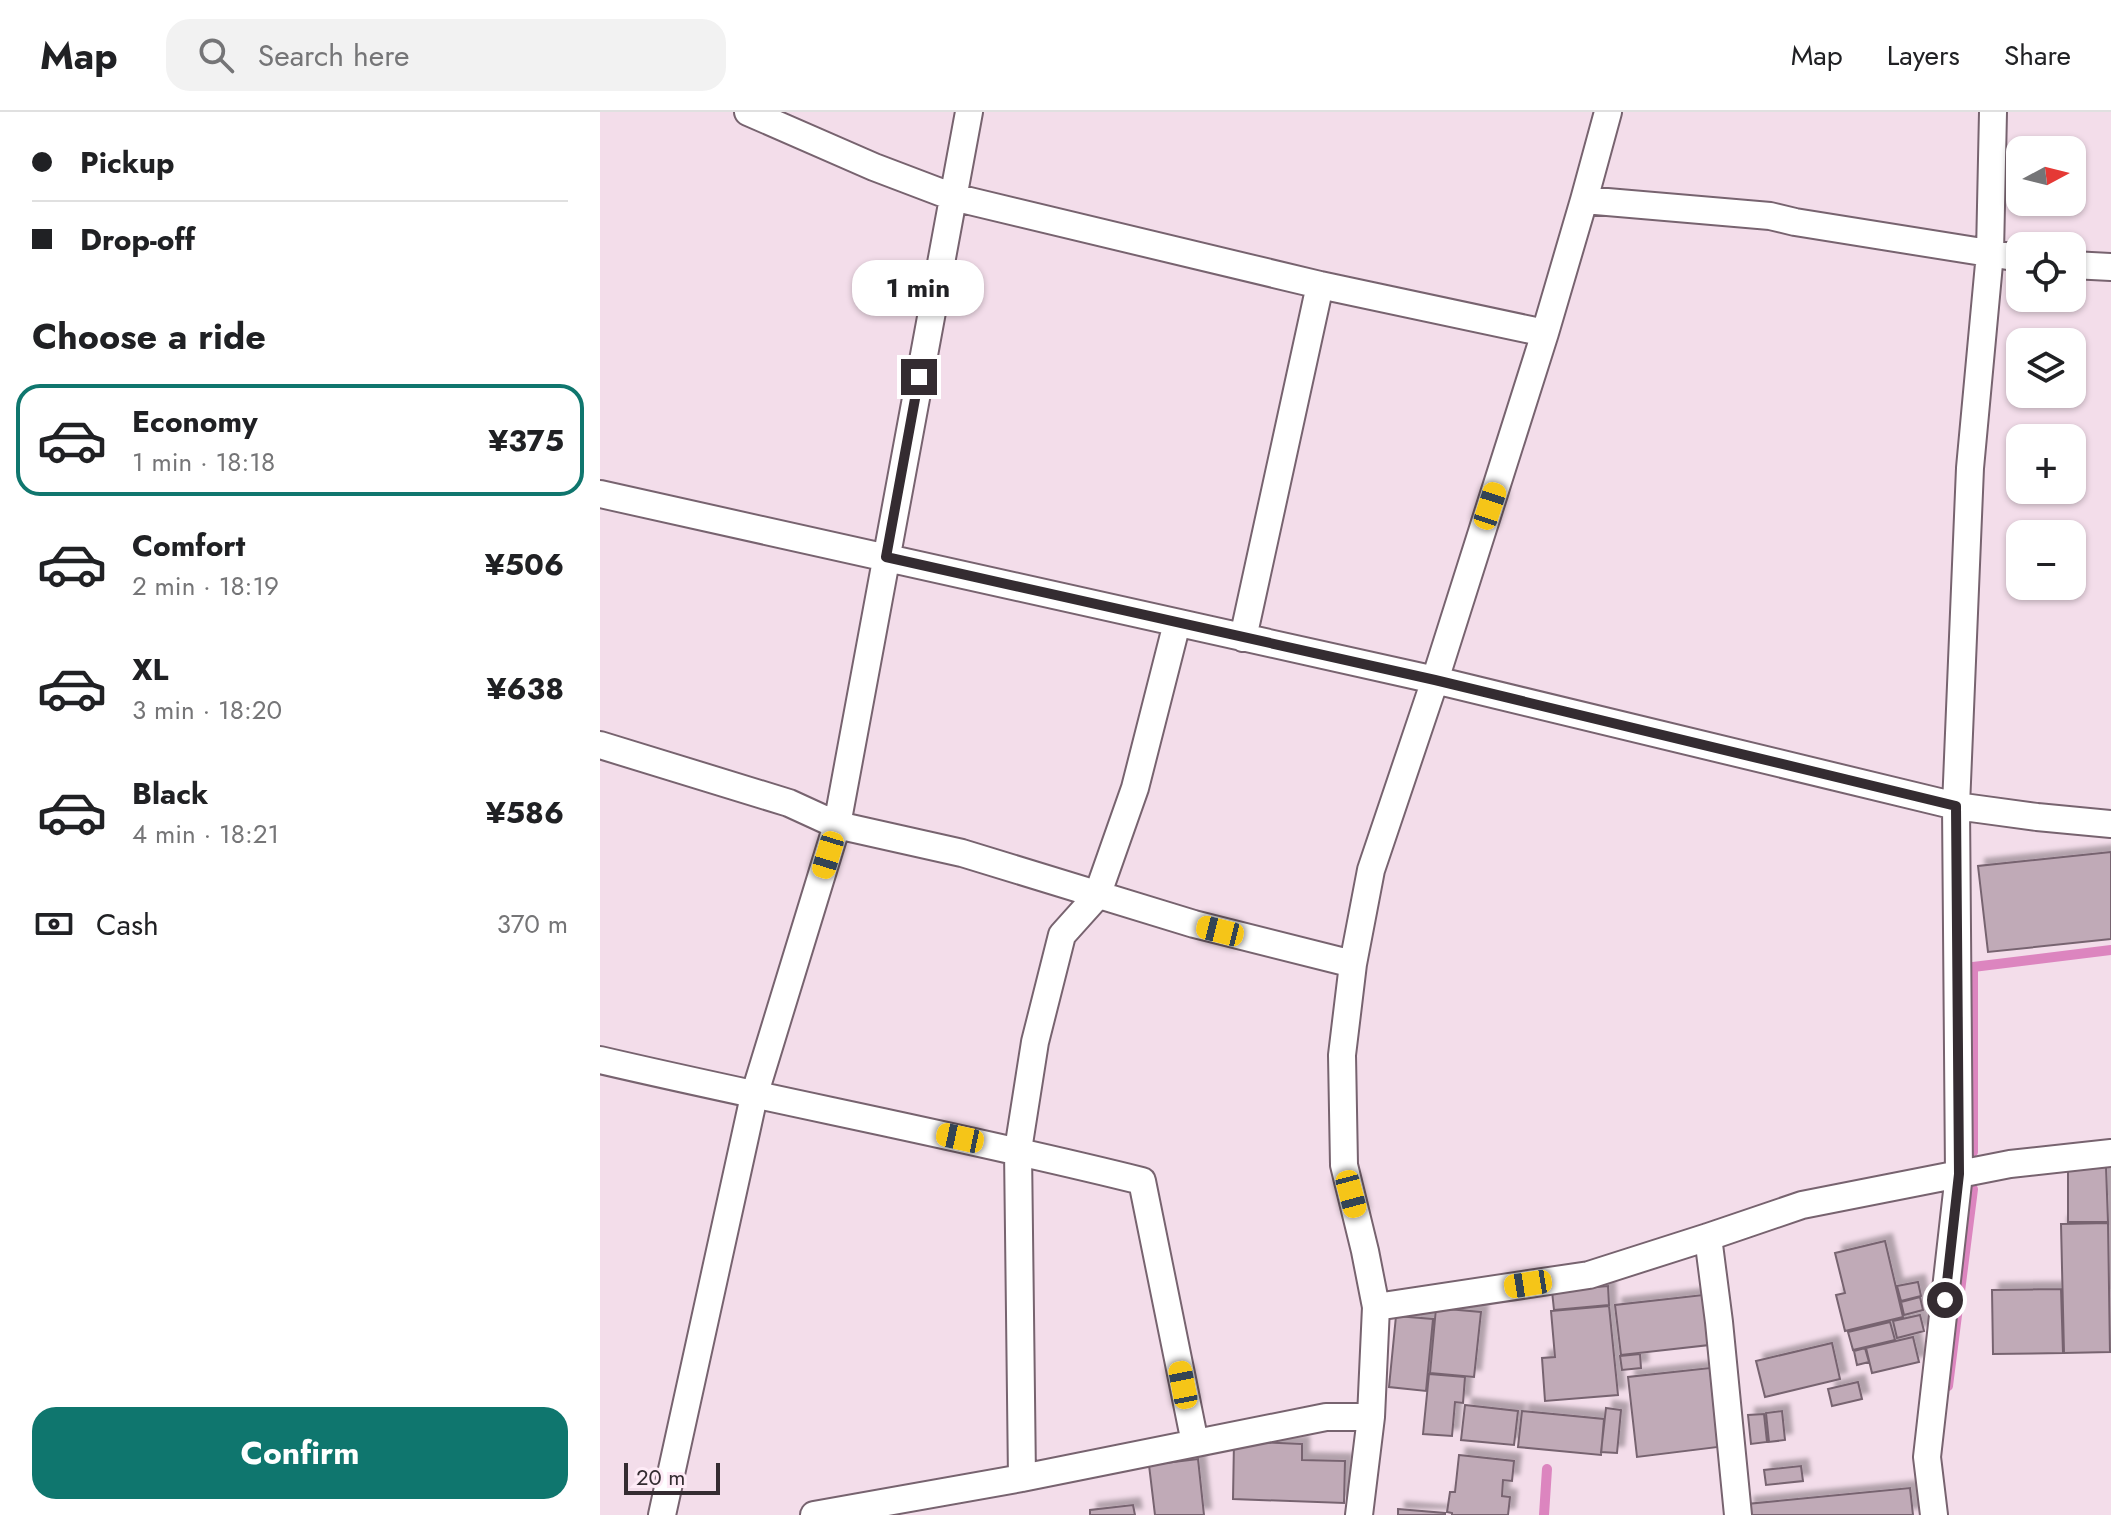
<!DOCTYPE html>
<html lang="en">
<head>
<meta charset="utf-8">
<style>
  :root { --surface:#fff; --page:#f2f2f2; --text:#202124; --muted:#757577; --line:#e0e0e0; --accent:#0f766e }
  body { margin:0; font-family:Jost,sans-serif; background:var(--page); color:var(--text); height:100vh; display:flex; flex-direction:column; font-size:30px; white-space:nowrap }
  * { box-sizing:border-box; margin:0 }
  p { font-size:26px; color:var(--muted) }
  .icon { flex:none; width:44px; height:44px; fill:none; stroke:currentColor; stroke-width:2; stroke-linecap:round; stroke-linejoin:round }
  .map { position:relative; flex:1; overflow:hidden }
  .details { display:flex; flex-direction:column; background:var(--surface); width:600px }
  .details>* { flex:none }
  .hud { display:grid; align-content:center; height:176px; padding:0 32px; background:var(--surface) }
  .needle { width:52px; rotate:83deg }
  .fabs { position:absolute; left:1406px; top:24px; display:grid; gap:16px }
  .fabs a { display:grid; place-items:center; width:80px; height:80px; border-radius:16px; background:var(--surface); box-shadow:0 2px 6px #0004; font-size:40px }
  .scale { position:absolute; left:24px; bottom:20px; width:96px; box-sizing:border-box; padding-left:8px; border:4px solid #342c31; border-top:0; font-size:22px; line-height:28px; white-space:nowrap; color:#342c31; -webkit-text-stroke:6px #feebf6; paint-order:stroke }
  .end { position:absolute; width:36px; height:36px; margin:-18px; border:10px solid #342c31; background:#fff; box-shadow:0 0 0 4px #fff }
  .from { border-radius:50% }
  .bubble { position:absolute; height:56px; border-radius:24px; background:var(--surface); box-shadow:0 2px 6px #0004; font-size:26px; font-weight:700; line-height:56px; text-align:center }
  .car { position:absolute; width:24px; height:48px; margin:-24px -12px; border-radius:10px; box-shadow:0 0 6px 2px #0007; background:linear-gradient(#f5c518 24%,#345 0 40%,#f5c518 0 76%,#345 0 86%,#f5c518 0) }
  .hud b { display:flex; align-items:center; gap:28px; height:76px; font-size:30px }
  .hud b+b { border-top:2px solid var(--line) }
  .hud i { width:20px; height:20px; background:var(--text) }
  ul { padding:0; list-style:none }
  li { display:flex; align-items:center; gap:24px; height:112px; margin:0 16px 12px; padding:0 16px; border:4px solid transparent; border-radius:24px }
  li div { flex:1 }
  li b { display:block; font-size:30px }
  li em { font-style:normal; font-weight:700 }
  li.selected { border-color:var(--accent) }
  li>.icon { width:72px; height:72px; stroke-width:1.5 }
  h2 { padding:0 32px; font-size:36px; line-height:96px }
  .pay { display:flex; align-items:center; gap:20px; height:88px; padding:0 32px; font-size:30px }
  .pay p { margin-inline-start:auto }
  .action { display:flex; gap:16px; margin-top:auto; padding:16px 32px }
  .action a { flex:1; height:92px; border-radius:24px; background:var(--accent); color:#fff; font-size:32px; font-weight:700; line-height:92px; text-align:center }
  header { display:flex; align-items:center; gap:48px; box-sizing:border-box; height:112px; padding:0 40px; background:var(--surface); border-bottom:2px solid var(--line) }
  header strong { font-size:38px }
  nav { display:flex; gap:44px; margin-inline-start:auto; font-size:28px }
  .search { width:560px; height:72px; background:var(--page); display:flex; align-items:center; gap:20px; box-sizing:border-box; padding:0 28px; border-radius:24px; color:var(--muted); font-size:30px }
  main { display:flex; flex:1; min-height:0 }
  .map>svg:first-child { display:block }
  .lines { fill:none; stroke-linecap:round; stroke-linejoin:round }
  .stream { stroke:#dc85bf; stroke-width:10 }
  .building { fill:#c0aab7; stroke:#776470; stroke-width:2; filter:url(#shadow) }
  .minor-casing { stroke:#77636f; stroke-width:30 }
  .minor { stroke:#fff; stroke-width:26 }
  .route { stroke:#342c31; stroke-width:10 }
</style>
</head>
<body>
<header>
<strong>Map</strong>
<div class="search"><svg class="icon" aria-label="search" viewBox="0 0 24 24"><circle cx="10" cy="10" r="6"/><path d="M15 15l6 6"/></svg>Search here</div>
<nav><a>Map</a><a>Layers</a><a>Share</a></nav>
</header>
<main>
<section class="details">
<div class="hud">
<b><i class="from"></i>Pickup</b>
<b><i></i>Drop-off</b>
</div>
<h2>Choose a ride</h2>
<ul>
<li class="selected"><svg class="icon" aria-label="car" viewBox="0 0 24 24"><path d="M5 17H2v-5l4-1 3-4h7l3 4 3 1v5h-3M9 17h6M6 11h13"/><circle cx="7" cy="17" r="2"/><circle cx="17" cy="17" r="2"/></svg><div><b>Economy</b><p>1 min · 18:18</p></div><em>¥375</em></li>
<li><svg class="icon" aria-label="car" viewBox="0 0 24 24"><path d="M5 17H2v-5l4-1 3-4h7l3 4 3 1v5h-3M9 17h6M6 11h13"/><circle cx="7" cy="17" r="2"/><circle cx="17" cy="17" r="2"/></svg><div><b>Comfort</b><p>2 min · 18:19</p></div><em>¥506</em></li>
<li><svg class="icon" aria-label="car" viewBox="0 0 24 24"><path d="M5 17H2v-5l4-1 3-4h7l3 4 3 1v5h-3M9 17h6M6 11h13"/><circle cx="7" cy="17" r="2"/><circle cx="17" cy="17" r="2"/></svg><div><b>XL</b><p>3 min · 18:20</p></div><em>¥638</em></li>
<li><svg class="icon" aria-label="car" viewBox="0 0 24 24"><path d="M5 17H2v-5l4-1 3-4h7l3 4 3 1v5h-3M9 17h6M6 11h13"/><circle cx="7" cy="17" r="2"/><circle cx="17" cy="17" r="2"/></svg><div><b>Black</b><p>4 min · 18:21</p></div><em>¥586</em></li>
</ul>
<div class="pay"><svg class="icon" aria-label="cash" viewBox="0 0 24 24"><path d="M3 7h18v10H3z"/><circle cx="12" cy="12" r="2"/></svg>Cash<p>370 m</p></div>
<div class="action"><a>Confirm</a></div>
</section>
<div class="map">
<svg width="1511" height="1403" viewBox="0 0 1511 1403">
  <defs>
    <filter id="shadow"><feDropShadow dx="7" dy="-7" stdDeviation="2" flood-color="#0004"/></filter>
  </defs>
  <rect width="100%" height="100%" fill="#f3ddea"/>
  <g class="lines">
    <path class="stream" d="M1373,1040v-185l138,-17
      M1348,1274l25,-197
      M944,1403l3,-46"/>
  </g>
  <path class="building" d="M1511,740v87l-123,13 -10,-86z
    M1506,1055l2,55h-40v-54z
    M1508,1111l2,129 -46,1 -3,-129z
    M1285,1129l18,76 -58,14 -9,-36 9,-2 -10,-40z
    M1318,1170l3,14 -20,5 -4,-15z
    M1008,1174l1,19 -55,5 -2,-19z
    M1461,1177l2,64 -70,1 -1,-64z
    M1103,1183l6,50 -88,10 -6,-50z
    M1320,1185l3,13 -19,5 -3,-13z
    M1009,1194l9,89 -73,6 -3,-43 13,-1 -4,-46z
    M836,1196l45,4 -7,65 -44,-4z
    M1320,1203l4,16 -27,7 -4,-17z
    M796,1204l37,3 -7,72 -37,-4z
    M1290,1210l5,18 -42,10 -5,-18z
    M1313,1225l6,25 -47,11 -6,-25z
    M1232,1231l8,36 -75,18 -9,-36z
    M1265,1236l4,14 -12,3 -3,-14z
    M1040,1242l1,14 -19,2 -2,-14z
    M1110,1256l8,79 -81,10 -9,-80z
    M829,1262l36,3 -2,26 -8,-1 -3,34 -29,-2z
    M1258,1270l4,17 -30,7 -4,-17z
    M865,1293l53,6 -4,34 -53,-5z
    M1006,1296l15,2 -4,43 -16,-1z
    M922,1299l82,8 -3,36 -83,-8z
    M1182,1299l3,29 -16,2 -3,-29z
    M1164,1302l3,28 -16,2 -3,-29z
    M634,1329l68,3v16l43,1 -1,42 -111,-4z
    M859,1343l55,6 -2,20 -9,-1 -1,16 8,1 -2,18h-56v-2l-5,-1 3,-20h5z
    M598,1347l6,56h-49l-6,-50z
    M1201,1354l2,15 -37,4 -2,-15z
    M1310,1376l3,27h-165l-1,-11z
    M533,1393l2,10h-45v-5z
    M798,1397l47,4v2h-47z"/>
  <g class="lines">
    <defs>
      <path id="minor" d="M148,0l126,55 79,30 367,88 225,48
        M1393,0l-3,141 -20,215 -14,338 81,11 74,7
        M984,88l186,16 25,6 225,36
        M1472,153l39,2
        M0,382l835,186 521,126 3,368 -32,283 7,58
        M643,526l77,-353
        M0,633l189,58 48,22 125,28 232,71 159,40
        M0,948c180,42 362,76 542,121l53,262
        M1108,1125l11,85 19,193
        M776,1195l213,-32 119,-38 94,-32 208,-41 101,-11
        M422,1366l-4,-328 17,-108 27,-107 35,-39 38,-108 42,-165
        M62,1403l92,-419 83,-271 132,-713
        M214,1403l208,-37 304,-61h45
        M759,1403l12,-98 5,-110 -11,-56 -21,-86 -2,-110 11,-91 18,-94 64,-190 110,-347 39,-133 24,-88"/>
    </defs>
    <use href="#minor" class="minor-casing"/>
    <use href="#minor" class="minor"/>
  </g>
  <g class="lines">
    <path class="route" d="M319,265l-33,180 549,123 521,126 3,368 -14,126"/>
  </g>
</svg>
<div class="fabs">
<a><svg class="needle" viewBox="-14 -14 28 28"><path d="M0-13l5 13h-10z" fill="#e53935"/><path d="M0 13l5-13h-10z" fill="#757577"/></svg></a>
<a><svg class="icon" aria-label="locate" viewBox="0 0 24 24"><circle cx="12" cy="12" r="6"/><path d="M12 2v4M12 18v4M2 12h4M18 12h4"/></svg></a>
<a><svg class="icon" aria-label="layers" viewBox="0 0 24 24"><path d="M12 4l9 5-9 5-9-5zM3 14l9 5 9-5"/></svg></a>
<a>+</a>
<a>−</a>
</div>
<div class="scale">20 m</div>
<i class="end from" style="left:1345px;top:1188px"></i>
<i class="end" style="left:319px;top:265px"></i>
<div class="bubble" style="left:252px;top:148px;width:132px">1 min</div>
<i class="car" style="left:890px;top:394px;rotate:18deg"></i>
<i class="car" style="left:228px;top:743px;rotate:197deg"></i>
<i class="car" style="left:620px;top:819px;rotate:284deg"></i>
<i class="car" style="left:360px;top:1026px;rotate:282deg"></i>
<i class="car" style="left:751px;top:1082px;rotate:165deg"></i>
<i class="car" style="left:928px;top:1172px;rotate:261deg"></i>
<i class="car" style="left:583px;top:1273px;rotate:349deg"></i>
</div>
</main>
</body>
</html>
